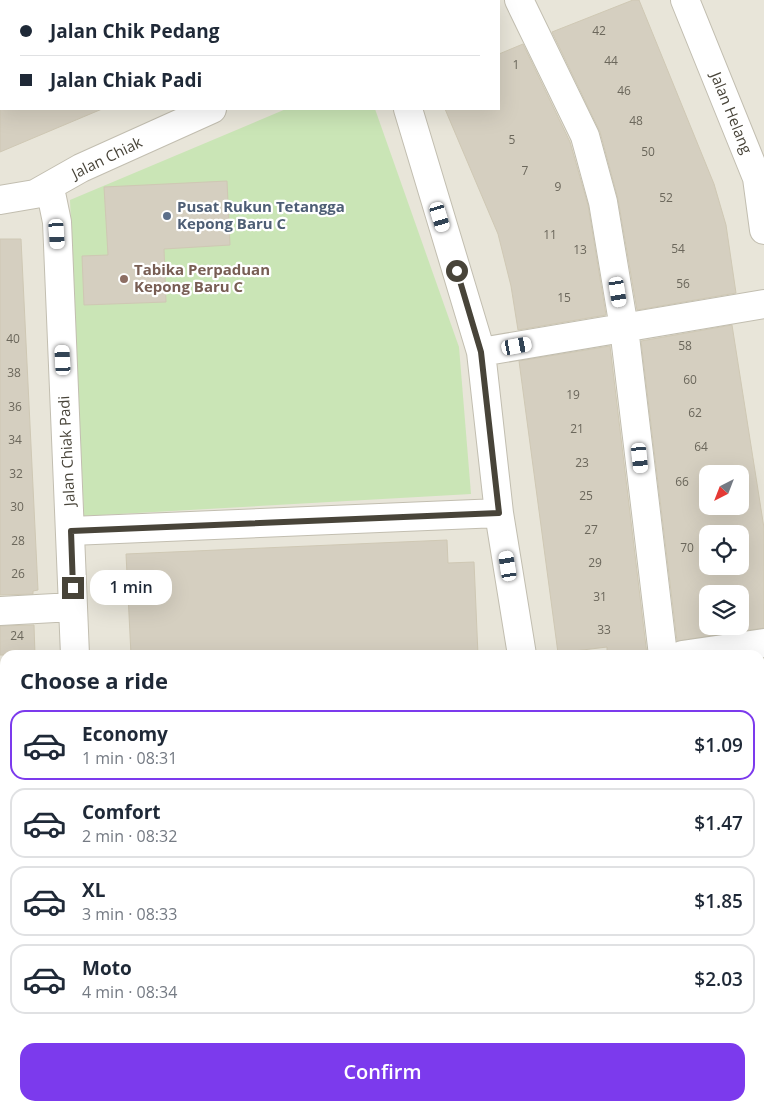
<!DOCTYPE html>
<html lang="en">
<head>
<meta charset="utf-8">
<style>
  :root { --surface:#fff; --page:#f2f2f3; --text:#1f2937; --muted:#747a83; --line:#e0e1e3; --accent:#7c3aed }
  body { margin:0; font-family:"Open Sans",sans-serif; background:var(--page); color:var(--text); height:100vh; display:flex; flex-direction:column; font-size:19px; white-space:nowrap }
  * { box-sizing:border-box; margin:0 }
  p { font-size:16px; color:var(--muted) }
  .icon { flex:none; width:28px; height:28px; fill:none; stroke:currentColor; stroke-width:2; stroke-linecap:round; stroke-linejoin:round }
  .map { position:relative; flex:1; overflow:hidden }
  .sheet { position:absolute; left:0px; top:650px; width:765px; height:461px; display:flex; flex-direction:column; background:var(--surface); border-radius:15px 15px 0 0; box-shadow:0 5px 20px #0002 }
  .sheet>* { flex:none }
  .top-card { position:absolute; left:0px; top:0px; width:500px; height:110px; box-shadow:0 5px 20px #0002; display:grid; align-content:center; height:110px; padding:0 20px; background:var(--surface) }
  .needle { width:32px; rotate:222deg }
  .fabs { position:absolute; left:699px; top:465px; display:grid; gap:10px }
  .fabs a { display:grid; place-items:center; width:50px; height:50px; border-radius:10px; background:var(--surface); box-shadow:0 5px 20px #0002; font-size:25px }
  .end { position:absolute; width:22px; height:22px; margin:-11px; border:6px solid #484439; background:#fff; box-shadow:0 0 0 2px #fff }
  .from { border-radius:50% }
  .bubble { position:absolute; height:35px; border-radius:15px; background:var(--surface); box-shadow:0 5px 20px #0002; font-size:16px; font-weight:600; line-height:35px; text-align:center }
  .car { position:absolute; width:15px; height:30px; margin:-15px -8px; border-radius:6px; box-shadow:0 0 4px 1px #0007; background:linear-gradient(#fff 24%,#345 0 40%,#fff 0 76%,#345 0 86%,#fff 0) }
  .top-card b { display:flex; align-items:center; gap:18px; height:48px; font-size:19px }
  .top-card b+b { border-top:1px solid var(--line) }
  .top-card i { width:12px; height:12px; background:var(--text) }
  ul { padding:0; list-style:none }
  li { display:flex; align-items:center; gap:15px; height:70px; margin:0 10px 8px; padding:0 10px; border:2px solid var(--line); border-radius:15px }
  li div { flex:1 }
  li b { display:block; font-size:19px }
  li em { font-style:normal; font-weight:600 }
  li.selected { border-color:var(--accent) }
  li>.icon { width:45px; height:45px; stroke-width:1.5 }
  h2 { padding:0 20px; font-size:22px; line-height:60px }
  .button { display:flex; gap:10px; margin-top:auto; padding:10px 20px }
  .button a { flex:1; height:58px; border-radius:15px; background:var(--accent); color:#fff; font-size:20px; font-weight:600; line-height:58px; text-align:center }
  .map>svg:first-child { display:block }
  .residential { fill:#e8e5d9; fill-rule:evenodd }
  .green { fill:#cae5b6 }
  .building { fill:#d5cfc0; stroke:#cfc8b4; fill-rule:evenodd }
  .lines { fill:none; stroke-linecap:round; stroke-linejoin:round }
  .minor-casing { stroke:#c2beb0; stroke-width:30 }
  .minor { stroke:#fff; stroke-width:28 }
  .route { stroke:#484439; stroke-width:6 }
  .service-dot { fill:#5c6f8a; stroke:#fff; stroke-width:2 }
  .education-dot { fill:#8d6e63; stroke:#fff; stroke-width:2 }
  .labels { text-anchor:middle; stroke-width:4.5; stroke-linejoin:round; paint-order:stroke }
  .number-label { font-size:12px; fill:#6b675b }
  .street-label { font-size:15px; fill:#484439; stroke:#fff }
  .service-label { font-size:15px; font-weight:bold; fill:#4e5e75; stroke:#fff; text-anchor:start }
  .education-label { font-size:15px; font-weight:bold; fill:#785e54; stroke:#fff; text-anchor:start }
</style>
</head>
<body>
<div class="map">
<svg width="764" height="1111" viewBox="0 0 764 1111">
  <rect width="100%" height="100%" fill="#f4f2ea"/>
  <path class="residential" d="M0,0h764v1111h-764zM1,1h498v108h-498zM708,474h32v32h-32zM708,534h32v32h-32zM708,594h32v32h-32zM5,655h755v451h-755z"/>
  <path class="green" d="M286,109h89l84,238 12,147 -387,22 -14,-316z"/>
  <path class="building" d="M633,0h6l75,184 12,41 10,68 -99,17 -19,-111 -18,-67 -48,-100z
    M523,44l47,98 18,63 18,110 -88,15 -7,-44 -13,-52 -53,-125h54v-55z
    M0,109h102l-102,43z
    M227,181l3,64 -66,4 2,53 -82,3 -2,-49 26,-1 -4,-68z
    M0,239h21l17,351 -5,1v3l-33,1z
    M732,325l32,203v100l-87,13 -36,-300zM708,474h32v32h-32zM708,534h32v32h-32zM708,594h32v32h-32z
    M610,346l37,309h-40v-8l-49,6 -39,-292z
    M447,540l1,23 26,-1 4,93h-347l-5,-101z
    M34,625l1,30h-35v-29z"/>
  <g class="lines">
    <defs>
      <path id="minor" d="M188,0v1
        M519,0l66,136 18,66 21,126 39,327
        M685,0l72,178 7,52
        M103,1l3,-1
        M452,1l2,-1
        M0,39h1
        M408,109l73,243 18,161 23,142
        M50,188l7,34 1,23 17,410
        M0,200l35,-6 46,-26 131,-59
        M481,352l283,-48
        M71,531l428,-18
        M0,611l73,-4
        M682,655l82,-12
        M760,1072h4
        M316,1106v5
        M0,1109l49,-3"/>
    </defs>
    <use href="#minor" class="minor-casing"/>
    <use href="#minor" class="minor"/>
  </g>
  <g class="lines">
    <path class="route" d="M73,588l-2,-57 428,-18 -18,-161 -24,-81"/>
  </g>
  <circle class="service-dot" cx="167" cy="216" r="5"/>
  <circle class="education-dot" cx="124" cy="279" r="5"/>
  <g class="labels">
    <g class="number-label">
      <text x="599" y="35">42</text>
      <text x="611" y="65">44</text>
      <text x="516" y="69">1</text>
      <text x="624" y="95">46</text>
      <text x="636" y="125">48</text>
      <text x="512" y="144">5</text>
      <text x="648" y="156">50</text>
      <text x="525" y="175">7</text>
      <text x="558" y="191">9</text>
      <text x="666" y="202">52</text>
      <text x="550" y="239">11</text>
      <text x="678" y="253">54</text>
      <text x="580" y="254">13</text>
      <text x="683" y="288">56</text>
      <text x="564" y="302">15</text>
      <text x="13" y="343">40</text>
      <text x="685" y="350">58</text>
      <text x="14" y="377">38</text>
      <text x="690" y="384">60</text>
      <text x="573" y="399">19</text>
      <text x="15" y="411">36</text>
      <text x="695" y="417">62</text>
      <text x="577" y="433">21</text>
      <text x="15" y="444">34</text>
      <text x="701" y="451">64</text>
      <text x="582" y="467">23</text>
      <text x="16" y="478">32</text>
      <text x="682" y="486">66</text>
      <text x="586" y="500">25</text>
      <text x="17" y="511">30</text>
      <text x="591" y="534">27</text>
      <text x="18" y="545">28</text>
      <text x="687" y="552">70</text>
      <text x="595" y="567">29</text>
      <text x="18" y="578">26</text>
      <text x="600" y="601">31</text>
      <text x="604" y="634">33</text>
      <text x="17" y="640">24</text>
    </g>
    <g class="street-label">
      <text transform="translate(731 113) rotate(68)" y="5">Jalan Helang</text>
      <text transform="translate(107 158) rotate(-26)" y="5">Jalan Chiak</text>
      <text transform="translate(67 451) rotate(-93)" y="5">Jalan Chiak Padi</text>
    </g>
    <g class="service-label">
      <text x="177" y="212">Pusat Rukun Tetangga<tspan x="177" dy="17">Kepong Baru C</tspan></text>
    </g>
    <g class="education-label">
      <text x="134" y="275">Tabika Perpaduan<tspan x="134" dy="17">Kepong Baru C</tspan></text>
    </g>
  </g>
</svg>
<div class="fabs">
<a><svg class="needle" viewBox="-14 -14 28 28"><path d="M0-13l5 13h-10z" fill="#e53935"/><path d="M0 13l5-13h-10z" fill="#747a83"/></svg></a>
<a><svg class="icon" aria-label="locate" viewBox="0 0 24 24"><circle cx="12" cy="12" r="6"/><path d="M12 2v4M12 18v4M2 12h4M18 12h4"/></svg></a>
<a><svg class="icon" aria-label="layers" viewBox="0 0 24 24"><path d="M12 4l9 5-9 5-9-5zM3 14l9 5 9-5"/></svg></a>
</div>
<i class="end from" style="left:457px;top:271px"></i>
<i class="end" style="left:73px;top:588px"></i>
<div class="bubble" style="left:90px;top:570px;width:82px">1 min</div>
<i class="car" style="left:440px;top:217px;rotate:163deg"></i>
<i class="car" style="left:57px;top:234px;rotate:176deg"></i>
<i class="car" style="left:618px;top:292px;rotate:171deg"></i>
<i class="car" style="left:517px;top:346px;rotate:80deg"></i>
<i class="car" style="left:63px;top:360px;rotate:357deg"></i>
<i class="car" style="left:640px;top:458px;rotate:174deg"></i>
<i class="car" style="left:508px;top:566px;rotate:351deg"></i>
<div class="top-card">
<b><i class="from"></i>Jalan Chik Pedang</b>
<b><i></i>Jalan Chiak Padi</b>
</div>
<section class="sheet">
<h2>Choose a ride</h2>
<ul>
<li class="selected"><svg class="icon" aria-label="car" viewBox="0 0 24 24"><path d="M5 17H2v-5l4-1 3-4h7l3 4 3 1v5h-3M9 17h6M6 11h13"/><circle cx="7" cy="17" r="2"/><circle cx="17" cy="17" r="2"/></svg><div><b>Economy</b><p>1 min · 08:31</p></div><em>$1.09</em></li>
<li><svg class="icon" aria-label="car" viewBox="0 0 24 24"><path d="M5 17H2v-5l4-1 3-4h7l3 4 3 1v5h-3M9 17h6M6 11h13"/><circle cx="7" cy="17" r="2"/><circle cx="17" cy="17" r="2"/></svg><div><b>Comfort</b><p>2 min · 08:32</p></div><em>$1.47</em></li>
<li><svg class="icon" aria-label="car" viewBox="0 0 24 24"><path d="M5 17H2v-5l4-1 3-4h7l3 4 3 1v5h-3M9 17h6M6 11h13"/><circle cx="7" cy="17" r="2"/><circle cx="17" cy="17" r="2"/></svg><div><b>XL</b><p>3 min · 08:33</p></div><em>$1.85</em></li>
<li><svg class="icon" aria-label="car" viewBox="0 0 24 24"><path d="M5 17H2v-5l4-1 3-4h7l3 4 3 1v5h-3M9 17h6M6 11h13"/><circle cx="7" cy="17" r="2"/><circle cx="17" cy="17" r="2"/></svg><div><b>Moto</b><p>4 min · 08:34</p></div><em>$2.03</em></li>
</ul>
<div class="button"><a>Confirm</a></div>
</section>
</div>
</body>
</html>
